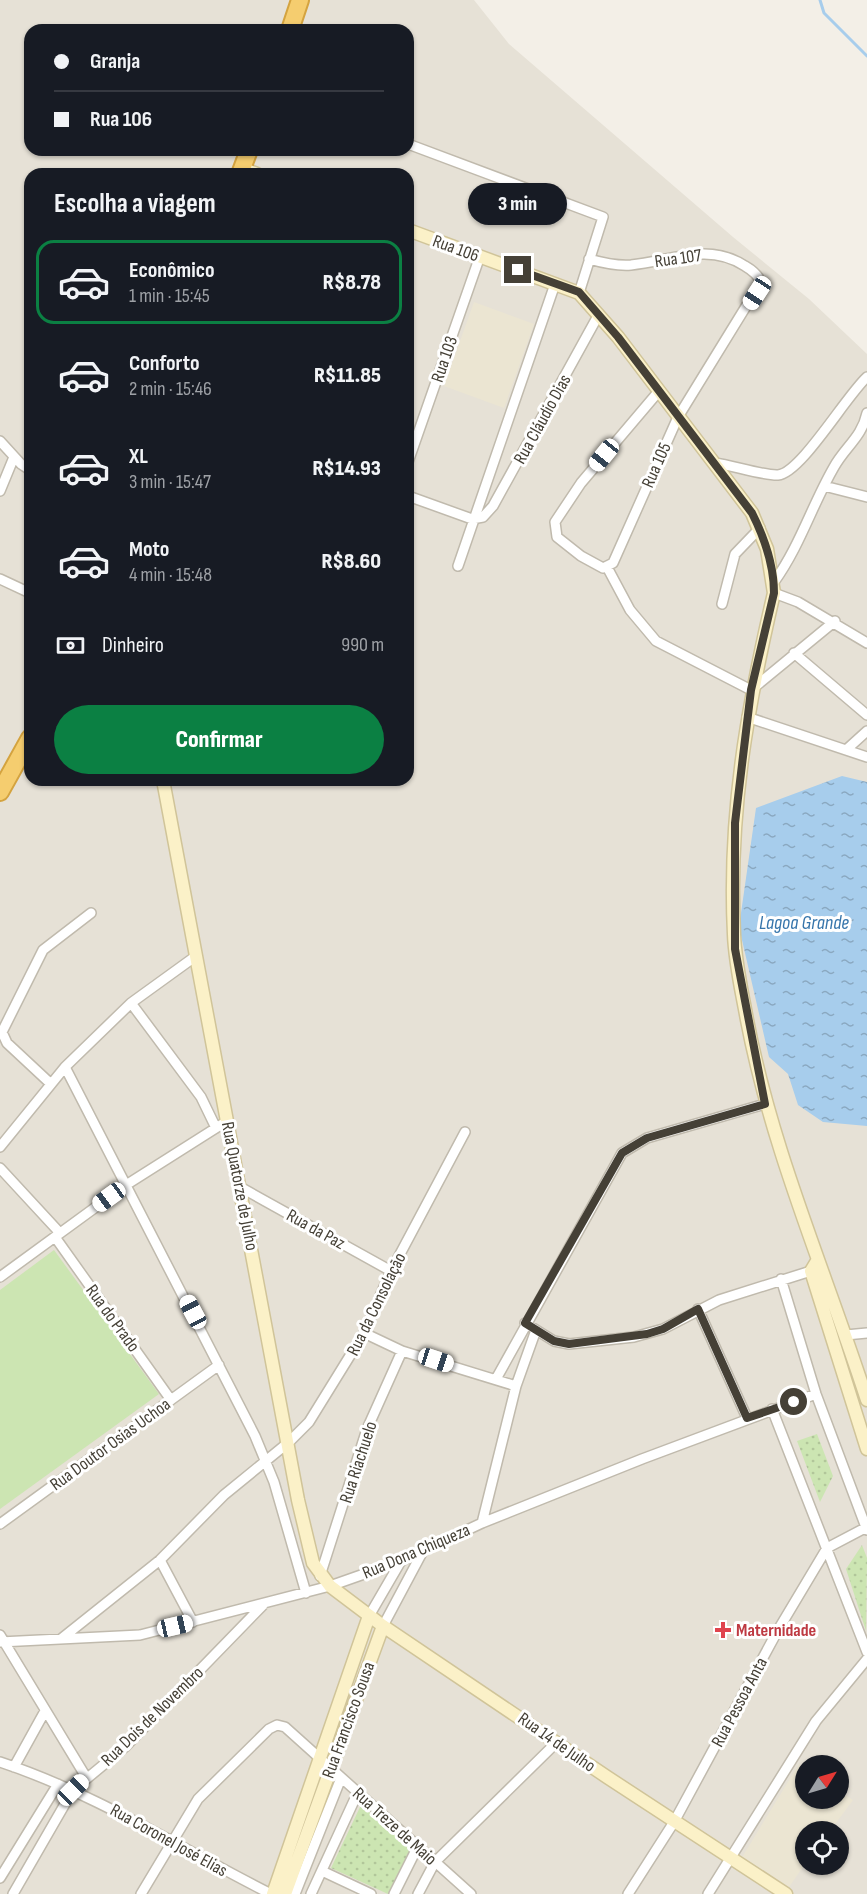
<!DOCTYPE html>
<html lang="pt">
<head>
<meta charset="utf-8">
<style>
  :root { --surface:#171b24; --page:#242831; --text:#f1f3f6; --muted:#9ea1a6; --line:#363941; --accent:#0b8043 }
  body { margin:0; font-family:"Sofia Sans Condensed",sans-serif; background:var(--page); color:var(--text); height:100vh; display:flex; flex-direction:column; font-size:22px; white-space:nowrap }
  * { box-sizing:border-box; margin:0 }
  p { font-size:20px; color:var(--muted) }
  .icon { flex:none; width:33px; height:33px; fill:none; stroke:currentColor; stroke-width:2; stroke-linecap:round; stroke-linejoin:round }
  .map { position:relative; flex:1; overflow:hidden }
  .panel { position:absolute; left:24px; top:168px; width:390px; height:618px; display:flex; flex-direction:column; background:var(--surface); border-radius:18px; box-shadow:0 2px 4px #0004 }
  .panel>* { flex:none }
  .top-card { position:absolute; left:24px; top:24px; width:390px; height:132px; border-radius:18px; box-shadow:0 2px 4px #0004; display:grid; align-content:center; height:132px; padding:0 30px; background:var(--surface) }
  .needle { width:39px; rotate:53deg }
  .buttons { position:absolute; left:795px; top:1755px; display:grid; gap:12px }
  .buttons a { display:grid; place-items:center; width:54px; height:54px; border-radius:50%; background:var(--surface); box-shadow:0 2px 4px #0004; font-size:30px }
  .end { position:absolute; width:27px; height:27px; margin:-14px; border:8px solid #454036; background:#fff; box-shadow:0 0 0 3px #fff }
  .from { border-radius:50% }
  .bubble { position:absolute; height:42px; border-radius:21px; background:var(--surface); box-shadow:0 2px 4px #0004; font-size:20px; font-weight:800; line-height:42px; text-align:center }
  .car { position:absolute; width:18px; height:36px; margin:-18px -9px; border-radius:8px; box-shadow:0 0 4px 2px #0007; background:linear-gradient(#fff 24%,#345 0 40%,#fff 0 76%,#345 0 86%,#fff 0) }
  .top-card b { display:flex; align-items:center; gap:21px; height:57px; font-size:22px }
  .top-card b+b { border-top:2px solid var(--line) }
  .top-card i { width:15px; height:15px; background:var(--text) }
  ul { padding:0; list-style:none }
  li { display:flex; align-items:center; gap:18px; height:84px; margin:0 12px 9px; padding:0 18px; border:3px solid transparent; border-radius:18px }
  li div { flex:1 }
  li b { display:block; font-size:22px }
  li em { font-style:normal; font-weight:800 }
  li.current { border-color:var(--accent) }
  li>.icon { width:54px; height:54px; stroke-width:1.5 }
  h2 { padding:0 30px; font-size:27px; line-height:72px }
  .pay { display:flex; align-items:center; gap:15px; height:66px; padding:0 30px; font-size:22px }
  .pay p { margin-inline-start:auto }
  .action { display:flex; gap:12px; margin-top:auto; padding:12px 30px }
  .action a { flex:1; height:69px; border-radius:36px; background:var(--accent); color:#fff; font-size:24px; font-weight:800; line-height:69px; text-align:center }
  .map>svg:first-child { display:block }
  .residential { fill:#e6e1d6; fill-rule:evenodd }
  .education { fill:#ebe5d2 }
  .grass { fill:#cce5b2 }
  .park { fill:url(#park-dots) }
  .water { fill:url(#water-ripples) }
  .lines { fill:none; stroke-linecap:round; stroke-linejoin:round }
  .stream { stroke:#a7cdec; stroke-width:3 }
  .street-casing { stroke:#c0baad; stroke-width:12 }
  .secondary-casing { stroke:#d0c499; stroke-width:15 }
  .highway-casing { stroke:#d4a33f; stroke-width:20 }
  .street { stroke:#fff; stroke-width:9 }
  .secondary { stroke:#fbf1c8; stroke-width:12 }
  .highway { stroke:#f5cd6f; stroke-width:16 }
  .route { stroke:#454036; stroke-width:8 }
  .health-dot { fill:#e0444e; stroke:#fff; stroke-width:2 }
  .labels { text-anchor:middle; stroke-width:6; stroke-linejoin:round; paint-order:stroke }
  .street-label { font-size:18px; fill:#454036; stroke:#fff }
  .health-label { font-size:18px; font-weight:bold; fill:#be3a42; stroke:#fff; text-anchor:start }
  .water-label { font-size:20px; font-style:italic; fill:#3675ab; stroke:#fff }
</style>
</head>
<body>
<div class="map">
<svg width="867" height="1894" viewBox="0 0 867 1894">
  <defs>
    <pattern id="park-dots" width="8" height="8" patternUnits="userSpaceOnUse" patternTransform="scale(1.5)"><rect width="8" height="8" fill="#cce5b2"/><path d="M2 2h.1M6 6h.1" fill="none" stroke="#b1c69a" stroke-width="1.8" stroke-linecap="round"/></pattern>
    <pattern id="water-ripples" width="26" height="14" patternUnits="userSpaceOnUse" patternTransform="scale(1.5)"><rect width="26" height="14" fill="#a7cdec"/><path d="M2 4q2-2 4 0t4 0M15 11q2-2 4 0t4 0" fill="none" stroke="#8aa8c0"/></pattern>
  </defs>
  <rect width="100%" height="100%" fill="#f3efe7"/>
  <path class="residential" d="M0,0h474l35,44 224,193 76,62 58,55v1540h-867zM30,30h378v120h-378zM30,174h378v606h-378zM806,1766h32v32h-32zM806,1832h32v32h-32z"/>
  <path class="education" d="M474,302l60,22 -30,84 -60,-22z
    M799,1764l6,5 1,29h32l1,-7 14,9 -23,31 -24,1 -1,32 -16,23 -48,-28z"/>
  <path class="grass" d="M54,1250l105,144 -159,115v-219z"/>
  <path class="park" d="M817,1434l16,42 -13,26 -23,-61z
    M862,1545l5,13 -1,73 -20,-62z
    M361,1805l50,44 -23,45 -57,-26z"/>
  <path class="water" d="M842,776l25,6v344l-44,-4 -25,-17 -10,-31 -19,-17 -30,-130 17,-119z"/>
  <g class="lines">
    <path class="stream" d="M820,0l4,13 43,43"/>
    <defs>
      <path id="street" d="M408,144l195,73 -24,76
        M589,259c14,4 28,7 42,6 40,-4 77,-23 114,1 7,4 13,9 16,16l-83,135 -65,146 -10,5 -22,-12 -24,-19 -2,-15 26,-39 78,-92
        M0,441l21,23 9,6
        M408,462l72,-206
        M715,463c16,2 50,13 63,12 23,-2 68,-79 89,-98
        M824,486l43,11
        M0,491l14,-34
        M408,496l64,23 11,-2 10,-11 106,-192
        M458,566l97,-282
        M607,567l23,43 26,31 95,49 84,-69
        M0,579l30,14
        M774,582c26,-36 38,-77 60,-115 11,-20 28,-30 33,-54
        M774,593l24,9 69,41
        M722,604l13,-50 25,-26
        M794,653l73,62
        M747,717l120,40
        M846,750l21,-19
        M131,1003l70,94 15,31
        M65,1067l190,369 19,46 32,111
        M51,1084l-44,-41 -5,-11 41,-82 48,-37
        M0,1147l65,-80 66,-64 65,-47
        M0,1168l60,65
        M240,1187l151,84
        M55,1237l116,163
        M0,1277l126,-92 101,-64
        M781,1279l35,115 51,136
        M698,1309l49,109
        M525,1323l29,18 15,3 65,-7 29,-8 56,-29 92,-29
        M364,1333l38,18 114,35
        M846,1335l21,-2
        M496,1379l126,-226 25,-15 118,-34
        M772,1409l95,243
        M482,1523l34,-137 20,-56
        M0,1524l219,-159
        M160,1560l33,62
        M320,1576l47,-147 35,-78
        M369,1616l32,-55
        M383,1626l40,-75
        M0,1635l86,142
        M61,1639l99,-79 64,-65 65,-53 20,-20 55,-89 27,-62 74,-139
        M0,1642l140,-7 190,-49 71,-25 81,-38 160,-64 174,-65
        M0,1762c97,32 181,87 271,132
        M14,1767l31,-56
        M322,1871l49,23
        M0,1878l58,-94
        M13,1894l60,-104 52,-43 138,-142
        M141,1894l57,-95 71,-70 8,-4 8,2 186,167
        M295,1894l46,-116
        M311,1894l47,-102
        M394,1894l24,-48
        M418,1894l17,-32 122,-120
        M628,1894l46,-72 104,-192 49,-82 40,-21
        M708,1894l108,-173 51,-62"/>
      <path id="secondary" d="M242,168l15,6
        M408,230l171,63 39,44 134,176 15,36 7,44c-27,115 -46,223 -40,341 1,29 8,58 13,86 25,131 79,253 120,380
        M163,780l135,720 15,63 17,23 53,40 224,151 179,117
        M817,1261l-6,10 56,178
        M273,1894l96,-278
        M285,1894l98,-268"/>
      <path id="highway" d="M290,30l10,-30
        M240,174l9,-24
        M0,792l30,-54"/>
    </defs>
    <use href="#street" class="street-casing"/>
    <use href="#secondary" class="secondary-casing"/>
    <use href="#highway" class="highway-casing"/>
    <use href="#street" class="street"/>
    <use href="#secondary" class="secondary"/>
    <use href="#highway" class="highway"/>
  </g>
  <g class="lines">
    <path class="route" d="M518,270l61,22 39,45 134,176c12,24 22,53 22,80l-23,97 -16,133v126l30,155 -118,34 -25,15 -97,170 29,18 15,3 78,-10 16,-5 35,-20 49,109 47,-16"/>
  </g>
  <path class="health-dot" d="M720 1621h6v6h6v6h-6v6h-6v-6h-6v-6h6z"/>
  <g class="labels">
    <g class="street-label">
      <text transform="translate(456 248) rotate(20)" y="6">Rua 106</text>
      <text transform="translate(678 258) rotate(-8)" y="6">Rua 107</text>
      <text transform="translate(444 359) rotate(-71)" y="6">Rua 103</text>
      <text transform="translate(542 419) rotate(-61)" y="6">Rua Cláudio Dias</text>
      <text transform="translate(656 465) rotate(-66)" y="6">Rua 105</text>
      <text transform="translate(240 1186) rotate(79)" y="6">Rua Quatorze de Julho</text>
      <text transform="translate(316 1229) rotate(29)" y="6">Rua da Paz</text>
      <text transform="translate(376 1304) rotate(-64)" y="6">Rua da Consolação</text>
      <text transform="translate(113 1318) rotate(54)" y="6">Rua do Prado</text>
      <text transform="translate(110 1444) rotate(-36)" y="6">Rua Doutor Osias Uchoa</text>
      <text transform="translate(358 1462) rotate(-72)" y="6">Rua Riachuelo</text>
      <text transform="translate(416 1551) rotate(-23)" y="6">Rua Dona Chiqueza</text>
      <text transform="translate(739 1702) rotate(-62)" y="6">Rua Pessoa Anta</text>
      <text transform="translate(152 1716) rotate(-44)" y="6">Rua Dois de Novembro</text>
      <text transform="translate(348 1720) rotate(-70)" y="6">Rua Francisco Sousa</text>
      <text transform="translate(557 1742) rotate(35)" y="6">Rua 14 de Julho</text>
      <text transform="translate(395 1826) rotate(42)" y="6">Rua Treze de Maio</text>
      <text transform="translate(169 1840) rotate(29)" y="6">Rua Coronel José Elias</text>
    </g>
    <g class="health-label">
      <text x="736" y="1636">Maternidade</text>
    </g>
    <g class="water-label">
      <text x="804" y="929">Lagoa Grande</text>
    </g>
  </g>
</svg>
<div class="buttons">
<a><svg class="needle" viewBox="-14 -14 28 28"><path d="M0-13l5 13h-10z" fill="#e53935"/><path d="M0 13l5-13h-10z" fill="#9ea1a6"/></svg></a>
<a><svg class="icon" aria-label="locate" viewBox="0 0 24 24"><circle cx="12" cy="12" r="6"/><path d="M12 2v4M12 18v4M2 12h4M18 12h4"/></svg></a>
</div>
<i class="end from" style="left:794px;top:1402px"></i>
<i class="end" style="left:518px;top:270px"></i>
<div class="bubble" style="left:468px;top:183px;width:99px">3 min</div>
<i class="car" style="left:757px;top:293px;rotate:213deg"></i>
<i class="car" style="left:604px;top:455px;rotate:219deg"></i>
<i class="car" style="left:109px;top:1197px;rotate:234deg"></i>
<i class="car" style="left:193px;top:1312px;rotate:332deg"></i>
<i class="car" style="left:436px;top:1360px;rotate:108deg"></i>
<i class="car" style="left:175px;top:1626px;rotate:77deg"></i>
<i class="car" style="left:73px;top:1790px;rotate:45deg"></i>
<div class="top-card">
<b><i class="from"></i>Granja</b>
<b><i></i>Rua 106</b>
</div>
<section class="panel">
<h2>Escolha a viagem</h2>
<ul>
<li class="current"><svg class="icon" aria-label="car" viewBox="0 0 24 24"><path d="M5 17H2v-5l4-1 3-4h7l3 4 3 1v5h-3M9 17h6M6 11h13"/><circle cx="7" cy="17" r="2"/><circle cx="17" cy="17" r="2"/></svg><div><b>Econômico</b><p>1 min · 15:45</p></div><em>R$8.78</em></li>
<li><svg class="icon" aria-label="car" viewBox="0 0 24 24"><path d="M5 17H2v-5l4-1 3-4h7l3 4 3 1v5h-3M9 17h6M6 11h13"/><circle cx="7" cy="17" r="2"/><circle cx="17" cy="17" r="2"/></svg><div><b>Conforto</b><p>2 min · 15:46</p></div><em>R$11.85</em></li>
<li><svg class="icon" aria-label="car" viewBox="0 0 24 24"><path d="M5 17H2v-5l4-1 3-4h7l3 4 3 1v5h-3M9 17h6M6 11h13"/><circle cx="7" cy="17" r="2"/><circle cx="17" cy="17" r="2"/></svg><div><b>XL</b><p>3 min · 15:47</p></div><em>R$14.93</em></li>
<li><svg class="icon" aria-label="car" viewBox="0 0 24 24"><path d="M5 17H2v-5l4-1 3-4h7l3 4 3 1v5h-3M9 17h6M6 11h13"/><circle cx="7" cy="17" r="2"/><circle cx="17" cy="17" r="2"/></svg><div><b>Moto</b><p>4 min · 15:48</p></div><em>R$8.60</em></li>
</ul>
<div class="pay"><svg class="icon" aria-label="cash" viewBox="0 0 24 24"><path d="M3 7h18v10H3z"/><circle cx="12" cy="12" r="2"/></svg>Dinheiro<p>990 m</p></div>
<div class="action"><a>Confirmar</a></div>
</section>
</div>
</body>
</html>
